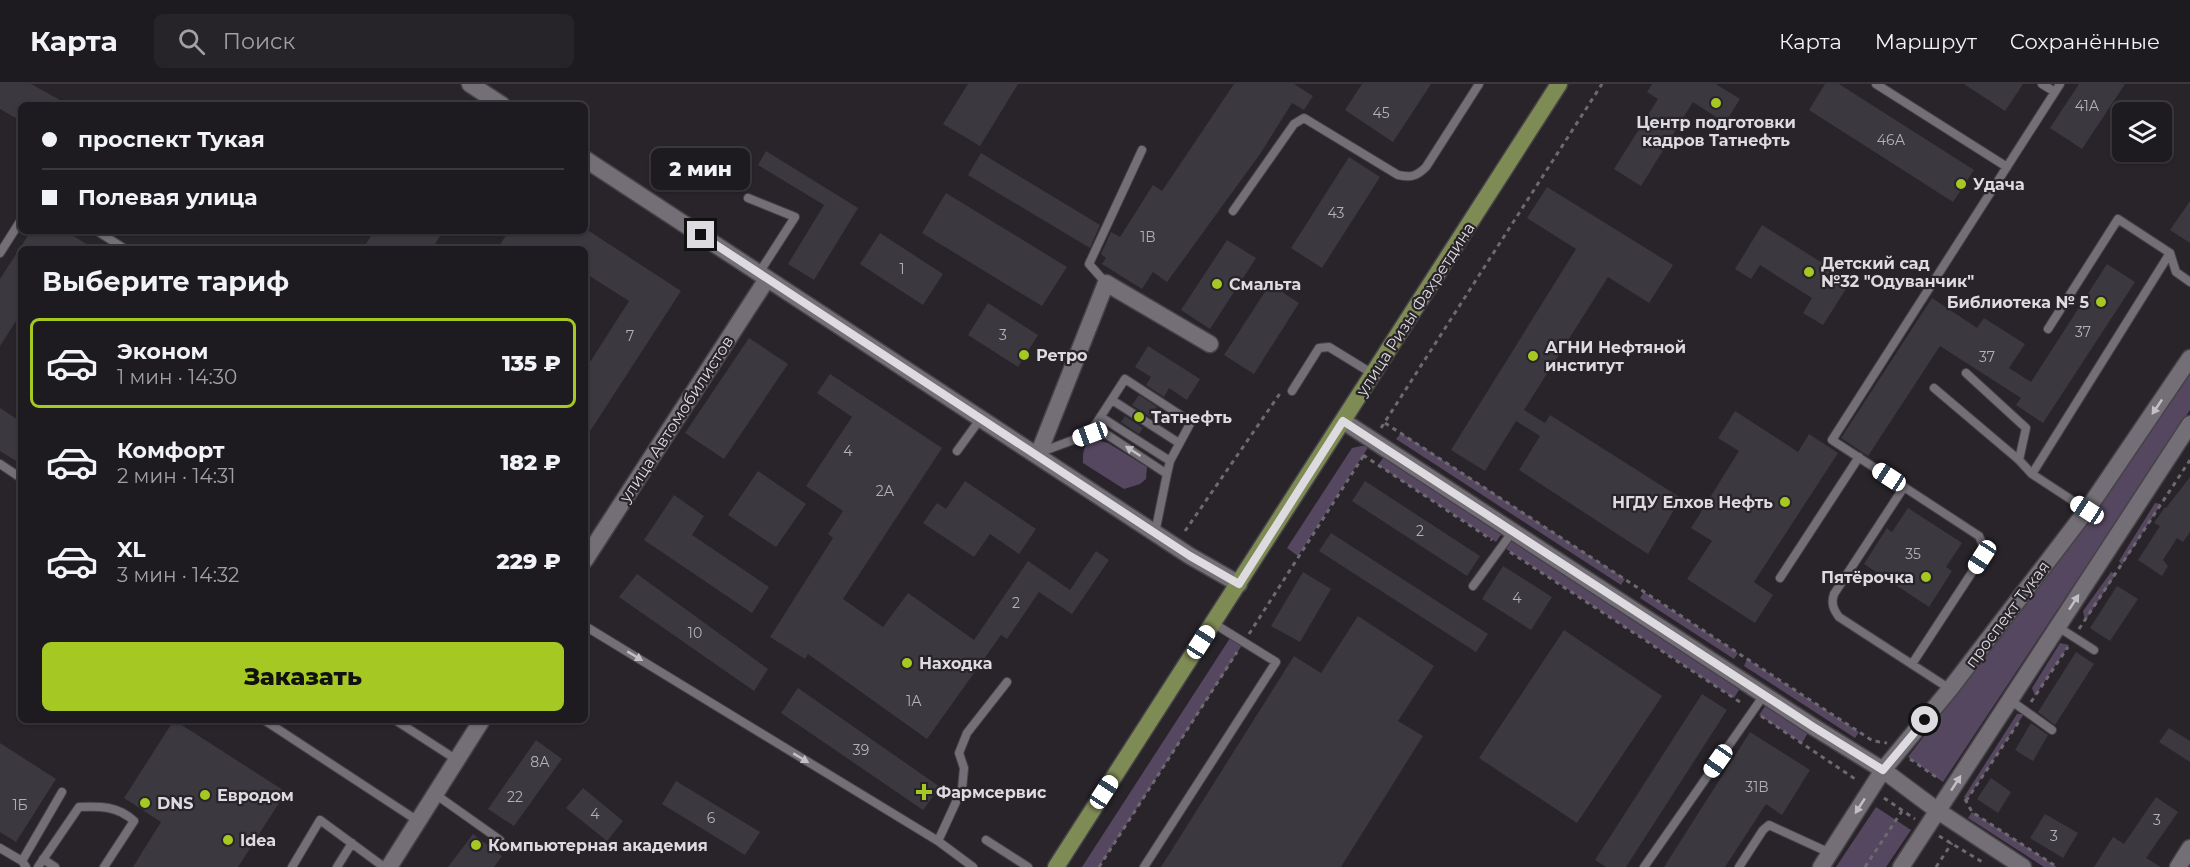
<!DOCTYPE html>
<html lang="ru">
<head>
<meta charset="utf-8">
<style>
  :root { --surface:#1e1b20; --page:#262429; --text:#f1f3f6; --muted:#a1a1a5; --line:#3c393e; --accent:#a5c822 }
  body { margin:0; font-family:Montserrat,sans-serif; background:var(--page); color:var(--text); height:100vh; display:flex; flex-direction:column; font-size:22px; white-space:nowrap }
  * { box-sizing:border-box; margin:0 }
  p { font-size:20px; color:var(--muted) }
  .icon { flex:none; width:33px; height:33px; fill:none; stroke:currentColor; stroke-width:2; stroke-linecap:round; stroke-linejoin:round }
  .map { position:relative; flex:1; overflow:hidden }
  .sheet { position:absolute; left:18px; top:162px; width:570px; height:477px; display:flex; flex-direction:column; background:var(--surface); border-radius:9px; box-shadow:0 2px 4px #0004,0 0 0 2px var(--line) }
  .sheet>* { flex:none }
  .hud { position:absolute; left:18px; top:18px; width:570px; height:132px; border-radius:9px; box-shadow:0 2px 4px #0004,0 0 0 2px var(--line); display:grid; align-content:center; height:132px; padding:0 24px; background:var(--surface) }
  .fabs { position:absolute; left:2112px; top:18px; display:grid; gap:12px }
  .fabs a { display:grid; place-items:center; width:60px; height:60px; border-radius:9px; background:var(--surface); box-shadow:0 2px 4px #0004,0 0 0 2px var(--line); font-size:30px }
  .end { position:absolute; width:27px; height:27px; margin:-14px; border:8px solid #dddbdf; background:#111; box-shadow:0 0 0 3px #111 }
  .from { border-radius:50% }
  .bubble { position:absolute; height:42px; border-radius:9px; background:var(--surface); box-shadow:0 2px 4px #0004,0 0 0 2px var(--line); font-size:20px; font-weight:800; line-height:42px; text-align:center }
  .car { position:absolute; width:18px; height:36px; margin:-18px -9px; border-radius:8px; box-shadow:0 0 4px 2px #0007; background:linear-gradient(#fff 24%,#345 0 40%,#fff 0 76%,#345 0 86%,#fff 0) }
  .hud b { display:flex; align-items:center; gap:21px; height:57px; font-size:22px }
  .hud b+b { border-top:2px solid var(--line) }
  .hud i { width:15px; height:15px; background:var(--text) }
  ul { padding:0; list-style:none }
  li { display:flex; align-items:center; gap:18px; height:90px; margin:0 12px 9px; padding:0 12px; border:3px solid transparent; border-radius:9px }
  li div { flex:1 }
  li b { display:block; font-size:22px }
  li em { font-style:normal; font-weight:800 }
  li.current { border-color:var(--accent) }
  li>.icon { width:54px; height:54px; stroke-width:1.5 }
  h2 { padding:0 24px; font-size:27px; line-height:72px }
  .cta { display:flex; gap:12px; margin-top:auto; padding:12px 24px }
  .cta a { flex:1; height:69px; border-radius:9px; background:var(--accent); color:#111; font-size:24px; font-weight:800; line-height:69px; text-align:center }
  header { display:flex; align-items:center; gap:36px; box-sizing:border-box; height:84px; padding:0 30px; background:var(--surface); border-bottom:2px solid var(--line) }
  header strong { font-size:28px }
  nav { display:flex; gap:33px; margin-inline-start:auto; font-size:21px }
  .search { width:420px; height:54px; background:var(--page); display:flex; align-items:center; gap:15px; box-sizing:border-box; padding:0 21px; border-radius:9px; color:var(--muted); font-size:22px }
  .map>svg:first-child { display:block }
  .green { fill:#564760 }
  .building { fill:#3c383f }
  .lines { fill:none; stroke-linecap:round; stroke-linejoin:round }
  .service-casing { stroke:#464348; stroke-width:10 }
  .minor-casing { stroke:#464348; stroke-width:19 }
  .tertiary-casing { stroke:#464348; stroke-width:19 }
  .secondary-casing { stroke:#464348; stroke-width:19 }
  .primary-casing { stroke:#464348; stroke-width:19 }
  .path { stroke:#6d6a6f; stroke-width:3; stroke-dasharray:4.5 4.5; stroke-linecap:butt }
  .service { stroke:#746f77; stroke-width:8 }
  .minor { stroke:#746f77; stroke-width:16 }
  .tertiary { stroke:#746f77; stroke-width:16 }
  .secondary { stroke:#746f77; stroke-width:16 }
  .primary { stroke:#7f8b55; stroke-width:16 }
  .oneway { fill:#c3c0c5 }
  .route { stroke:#dddbdf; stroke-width:8 }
  .poi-dot { fill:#a5c822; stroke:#28242a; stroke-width:2 }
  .labels { text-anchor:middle; stroke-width:4.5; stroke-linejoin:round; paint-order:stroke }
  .number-label { font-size:14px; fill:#b5b2b7 }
  .poi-label { font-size:16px; font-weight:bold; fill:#dddbdf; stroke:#28242a; text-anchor:start }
  .street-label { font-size:16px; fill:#dddbdf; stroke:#28242a }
</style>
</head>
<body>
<header>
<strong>Карта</strong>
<div class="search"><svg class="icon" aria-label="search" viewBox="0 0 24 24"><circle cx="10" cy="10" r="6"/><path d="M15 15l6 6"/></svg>Поиск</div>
<nav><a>Карта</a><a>Маршрут</a><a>Сохранённые</a></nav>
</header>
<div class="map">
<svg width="2190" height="783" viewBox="0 0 2190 783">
  <rect width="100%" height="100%" fill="#28242a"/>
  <path class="green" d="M2190,290v36l-247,372 -35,-25 181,-236z
    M1401,349l224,146 -4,6 -225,-146z
    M1097,356l11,3 39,24 -1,12 -6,5 -16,5 -41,-26c0,-13 0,-19 14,-23z
    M1361,362h8l-71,110 -11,-8 65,-100z
    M1389,366l117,77 -10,15 -118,-77z
    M2155,419l6,1 -39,61 -3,-4z
    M1517,450l227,148 -10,16 -228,-149z
    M2111,488l5,2 -31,47 -2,-10z
    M1644,508l94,61 -4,6 -94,-61z
    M1232,551l12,7 -145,225h-17z
    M2060,559l9,2 -34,51 -3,-8z
    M1747,575l112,73 -4,6 -111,-72z
    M1770,615l42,27 -10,17 -43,-28z
    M2017,630h7l-58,87 -2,-4z
    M1876,723l35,23 -25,37h-50z
    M1972,728l85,55h-13l-76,-49z"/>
  <path class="building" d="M0,0h31l38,21h-48v16l-21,-12z
    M968,0h50l-38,62 -37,-22z
    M1234,0h60l19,12 -9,14 -12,-7 -32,51 -93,128 -14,-10 -11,17 -40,-25 4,-6 -5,-4 10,-22 9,5 33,-52 9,6z
    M1362,0h69l-38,58 -48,-32z
    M1652,0h64l24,15 -15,24 -32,-21 -52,84 -27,-17 44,-70 -11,-7z
    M1825,0h14l135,86 -21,32 -144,-92z
    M1964,0h59l-18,27z
    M2079,0h46l-43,65 -32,-21z
    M766,67l92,57 -44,72 -26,-16 36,-59 -66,-40z
    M981,69l119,72 -10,23 -122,-73z
    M1349,73l31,20 -58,91 -31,-20z
    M1547,103l126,78 -24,38 -41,-26 -84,133 21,13 5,-8 131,83 -33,56 -129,-84 21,-34 -24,-15 -31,50 -34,-21 125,-201 -49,-31z
    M946,109l121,74 -25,39 -120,-73z
    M2190,117v42l-20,-13z
    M1762,141l89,56 -28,44 -20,-12 9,-15 -52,-33 -9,14 -16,-10z
    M31,147h35l28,18h-73v64l-21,33v-67z
    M374,147h69l-11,18h-69z
    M509,147h80l92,60 -96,148v-69l44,-69 -44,-28v-24h-88z
    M880,149l63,41 -20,31 -63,-41z
    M1227,156l29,18 -46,71 -29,-19z
    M2107,180l28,18 -92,141 -27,-18 5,-7 -81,-52 -72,110 -27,-18 91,-140 45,30 7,-10 41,26 -16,24 22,14z
    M1270,200l29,19 -45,71 -30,-19z
    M988,219l50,32 -20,32 -50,-32z
    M749,254l39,26 -64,95 -39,-26z
    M1148,262l52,33 -13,21 -18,-12 -5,9 -18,-12 5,-8 -16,-10z
    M830,290l112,74 -99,151 40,28 25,-34 66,47 54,-79 42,29 26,-39 13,9 -37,54 -33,-22 -32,47 -6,-4 -74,104 -119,-85 -3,5 -35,-22 63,-99 -5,-4 15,-23 -37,-25 46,-69 -35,-24z
    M1139,311l18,12 -7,10 -18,-12z
    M0,324l21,14v42l-21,-13z
    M1735,327l63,41 11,-18 29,19 -84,129 19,13 -18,28 -68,-44 25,-38 -21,-13 48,-77 -21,-13z
    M1125,332l18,12 -4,6 -18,-12z
    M758,387l48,33 -30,43 -48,-32z
    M2190,393v55l-7,10 -6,-4 -14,22 5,6 -6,10 -24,-16 22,-34 -6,-3 11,-16 1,1z
    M965,397l71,48 -17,25 -29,-20 -16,23 -51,-34 14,-20 9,6z
    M1365,397l115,75 -13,20 -115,-75z
    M674,411l30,21 -12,19 77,52 -17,26 -108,-73z
    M1908,424l54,35 -16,24 6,4 -23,36 -65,-43 23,-36 5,4z
    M1331,449l157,101 -12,18 -157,-101z
    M1503,482l49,31 -21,33 -49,-31z
    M1303,488l28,17 -31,53 -29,-16z
    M637,490l131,95 -14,22 -135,-94z
    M2117,502l21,13 -28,42 -20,-13z
    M1358,532l76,50 -36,55 25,15 -82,131h-180l133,-211 27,17z
    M1564,546l98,66 -85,127 -98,-65z
    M2076,568l18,12 -39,61 -17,-13z
    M798,604l142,99 -17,23 -142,-97z
    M1702,610l25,16 -101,157h-20l-11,-7z
    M174,636l112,72 -48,75h-105l28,-45 -37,-24z
    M2031,639l17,12 -15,26 -18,-11z
    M2169,644l21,13v21l-31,-20z
    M1750,648l60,38 -28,45 -16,-11 -41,63h-61z
    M536,656l26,19 -48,67 -26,-17z
    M0,659l56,36 -40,63 -16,-10z
    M1991,694l20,14 -13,21 -21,-14z
    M676,697l84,51 -15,23 -83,-51z
    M583,704l40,33 -16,20 -41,-33z
    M2156,713l22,15 -32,46 15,9h-67l19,-30 11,7z
    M2045,730l33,19 -15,25 -33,-20z
    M473,750l29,22 -8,11h-46z"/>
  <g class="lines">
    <defs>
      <path id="service" d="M1876,0l131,83
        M2042,0l13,8
        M748,114l47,19 -36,56
        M1233,127l61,-87 10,-6 94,57c13,3 19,1 28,-8l53,-83
        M97,147l28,18
        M0,169l21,-33
        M1106,199l-17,-19 53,-114
        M2048,245l70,-110 52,34 6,19 14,10
        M1966,289l60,55 -7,32
        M1934,304l85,72 13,14 55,36
        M1292,307l27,-43 10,-1 44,27
        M1112,316l67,43
        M1101,333l69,44
        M1090,349l35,-54 66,43 -21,39 -3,13
        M957,367l24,-33
        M1041,368l59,-22 67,44 -12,59
        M0,380l21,14
        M2032,390l138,-221
        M1904,403l75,49c4,8 5,13 3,21l-70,107
        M1780,494l79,-121
        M1473,502l40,-55
        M585,542l353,215 35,26
        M2058,543l36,23
        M1950,605l-111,-72c-6,-8 -8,-14 -5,-23l70,-107 -72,-47 228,-356
        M2010,616l42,30
        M264,636l154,101
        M395,636l62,40
        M435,710l65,46
        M986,756l42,27
        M938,757l24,-52 2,-21 -5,-15 8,-20 40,-51
        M0,764l22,13
        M43,775l12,8
        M26,783l-4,-6 40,-69
        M38,783l41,-60c21,-1 39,-1 55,14l-30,46
        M292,783l28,-47 64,47
        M337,783l15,-24
        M1144,783l132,-205 -63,-39
        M1644,783l120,-172
        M1739,783l24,-37 6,-5 61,28"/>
      <path id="minor" d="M470,0l32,21
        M585,75l605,397 49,28
        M1038,371l68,-172 104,61
        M585,476l182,-281
        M389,783l93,-147
        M2178,783l12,-19"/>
      <path id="tertiary" d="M1343,337l469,305 71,44 55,41 85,56"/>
      <path id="secondary" d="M1821,783l62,-97 67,-81 137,-179 103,-152
        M1901,783l289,-443"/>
      <path id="primary" d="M1056,783l503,-783"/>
    </defs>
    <use href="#service" class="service-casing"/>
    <use href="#minor" class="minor-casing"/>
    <use href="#tertiary" class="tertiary-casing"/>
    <use href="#secondary" class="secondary-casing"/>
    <use href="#primary" class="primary-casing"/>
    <path class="path" d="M1385,339l488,318 14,2
      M1381,344l221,-344
      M1363,371l129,85
      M1185,447l96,-139
      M1510,468l233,152
      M2079,545l111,-169
      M1249,550l115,-179
      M2031,618l37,-55
      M1761,632l97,65
      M1910,675l29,20
      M1884,714l31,21
      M1965,715l7,13 85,55
      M1966,717l54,-81
      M1939,752l45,27
      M1099,783l138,-215
      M1865,783l37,-56
      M1936,783l16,-24"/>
    <use href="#service" class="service"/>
    <use href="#minor" class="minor"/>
    <use href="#tertiary" class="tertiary"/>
    <use href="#secondary" class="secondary"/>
    <use href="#primary" class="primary"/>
  </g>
  <defs><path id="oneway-solid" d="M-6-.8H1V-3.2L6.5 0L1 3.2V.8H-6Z" transform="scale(1.5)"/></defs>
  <g class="oneway">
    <use href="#oneway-solid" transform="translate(2157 323) rotate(124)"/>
    <use href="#oneway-solid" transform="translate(1133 367) rotate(-147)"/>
    <use href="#oneway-solid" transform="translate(2074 518) rotate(-57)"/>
    <use href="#oneway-solid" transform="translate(635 572) rotate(31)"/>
    <use href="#oneway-solid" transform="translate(801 674) rotate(31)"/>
    <use href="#oneway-solid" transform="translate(1956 699) rotate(-57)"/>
    <use href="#oneway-solid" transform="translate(1860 722) rotate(123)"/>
  </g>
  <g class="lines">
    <path class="route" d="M701,151l489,321 49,28 104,-163 469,305 71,44 42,-50"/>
  </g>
  <g class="poi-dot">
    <circle cx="1716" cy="19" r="6"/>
    <circle cx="1961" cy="100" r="6"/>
    <circle cx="1809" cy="188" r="6"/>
    <circle cx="1217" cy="200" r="6"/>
    <circle cx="2101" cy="218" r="6"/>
    <circle cx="1024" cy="271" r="6"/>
    <circle cx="1533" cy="272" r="6"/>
    <circle cx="1139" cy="333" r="6"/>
    <circle cx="1785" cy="418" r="6"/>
    <circle cx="1926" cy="493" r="6"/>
    <circle cx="907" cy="579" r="6"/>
    <path d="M921 699h6v6h6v6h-6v6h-6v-6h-6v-6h6z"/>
    <circle cx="205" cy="711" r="6"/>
    <circle cx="145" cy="719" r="6"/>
    <circle cx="228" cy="756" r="6"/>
    <circle cx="476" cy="761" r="6"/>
  </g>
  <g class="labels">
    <g class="number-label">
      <text x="2087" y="27">41А</text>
      <text x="1381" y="34">45</text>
      <text x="1891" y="61">46А</text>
      <text x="1336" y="134">43</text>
      <text x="1148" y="158">1В</text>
      <text x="902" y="190">1</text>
      <text x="2083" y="253">37</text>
      <text x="1003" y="256">3</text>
      <text x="630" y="257">7</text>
      <text x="1987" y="278">37</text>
      <text x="848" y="372">4</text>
      <text x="885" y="412">2А</text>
      <text x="1420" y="452">2</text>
      <text x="1913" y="475">35</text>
      <text x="1517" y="519">4</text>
      <text x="1016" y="524">2</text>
      <text x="695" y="554">10</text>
      <text x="914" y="622">1А</text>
      <text x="861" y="671">39</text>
      <text x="540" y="683">8А</text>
      <text x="1757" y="708">31В</text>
      <text x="515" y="718">22</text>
      <text x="20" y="726">1Б</text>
      <text x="595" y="735">4</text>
      <text x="711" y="739">6</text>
      <text x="2157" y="741">3</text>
      <text x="2054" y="757">3</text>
    </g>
    <g class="poi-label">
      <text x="1716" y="44" text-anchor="middle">Центр подготовки<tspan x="1716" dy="18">кадров Татнефть</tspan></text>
      <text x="1973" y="106">Удача</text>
      <text x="1821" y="185">Детский сад<tspan x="1821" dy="18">№32 "Одуванчик"</tspan></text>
      <text x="1229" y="206">Смальта</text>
      <text x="2089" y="224" text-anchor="end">Библиотека № 5</text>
      <text x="1545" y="269">АГНИ Нефтяной<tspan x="1545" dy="18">институт</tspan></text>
      <text x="1036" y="277">Ретро</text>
      <text x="1151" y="339">Татнефть</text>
      <text x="1773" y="424" text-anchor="end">НГДУ Елхов Нефть</text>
      <text x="1914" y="499" text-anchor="end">Пятёрочка</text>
      <text x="919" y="585">Находка</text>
      <text x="936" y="714">Фармсервис</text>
      <text x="217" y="717">Евродом</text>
      <text x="157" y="725">DNS</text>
      <text x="240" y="762">Idea</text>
      <text x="488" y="767">Компьютерная академия</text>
    </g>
    <g class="street-label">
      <text transform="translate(1415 225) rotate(-57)" y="6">улица Ризы Фахретдина</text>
      <text transform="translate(676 335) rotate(-57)" y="6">улица Автомобилистов</text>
      <text transform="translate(2007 530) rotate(-53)" y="6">проспект Тукая</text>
    </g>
  </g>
</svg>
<div class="fabs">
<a><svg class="icon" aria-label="layers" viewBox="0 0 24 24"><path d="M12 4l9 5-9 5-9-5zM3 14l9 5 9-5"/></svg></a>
</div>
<i class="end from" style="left:1925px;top:636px"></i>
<i class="end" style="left:701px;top:151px"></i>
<div class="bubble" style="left:651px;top:64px;width:99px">2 мин</div>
<i class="car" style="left:1090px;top:350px;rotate:250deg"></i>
<i class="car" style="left:1889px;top:393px;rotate:303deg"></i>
<i class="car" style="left:2087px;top:426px;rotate:303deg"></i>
<i class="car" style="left:1982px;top:473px;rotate:213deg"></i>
<i class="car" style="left:1201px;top:558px;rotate:33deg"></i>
<i class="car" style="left:1718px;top:677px;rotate:215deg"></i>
<i class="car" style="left:1104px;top:708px;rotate:33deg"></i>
<div class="hud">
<b><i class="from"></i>проспект Тукая</b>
<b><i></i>Полевая улица</b>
</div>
<section class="sheet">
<h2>Выберите тариф</h2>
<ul>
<li class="current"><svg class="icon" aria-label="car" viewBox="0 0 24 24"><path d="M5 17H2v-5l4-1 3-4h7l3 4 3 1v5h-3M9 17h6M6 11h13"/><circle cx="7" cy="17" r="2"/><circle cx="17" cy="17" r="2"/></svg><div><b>Эконом</b><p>1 мин · 14:30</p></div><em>135 ₽</em></li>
<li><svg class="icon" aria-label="car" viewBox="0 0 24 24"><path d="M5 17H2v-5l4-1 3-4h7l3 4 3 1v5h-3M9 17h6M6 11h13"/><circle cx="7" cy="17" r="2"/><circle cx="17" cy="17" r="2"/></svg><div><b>Комфорт</b><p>2 мин · 14:31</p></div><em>182 ₽</em></li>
<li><svg class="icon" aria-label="car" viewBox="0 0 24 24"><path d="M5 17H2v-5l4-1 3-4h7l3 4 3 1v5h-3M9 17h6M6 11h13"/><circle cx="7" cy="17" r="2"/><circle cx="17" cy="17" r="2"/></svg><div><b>XL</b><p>3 мин · 14:32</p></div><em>229 ₽</em></li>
</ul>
<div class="cta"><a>Заказать</a></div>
</section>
</div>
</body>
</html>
